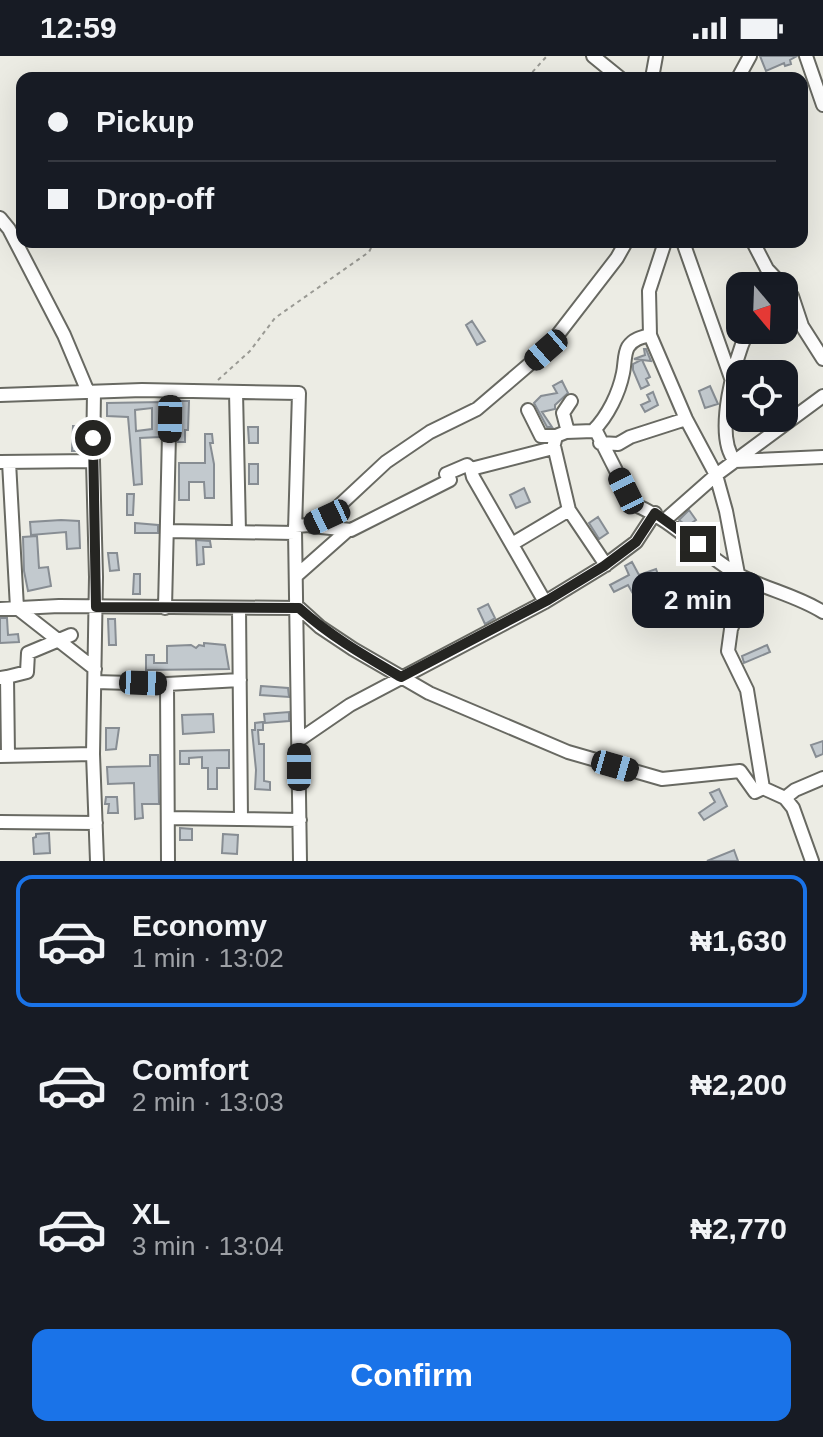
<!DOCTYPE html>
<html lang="en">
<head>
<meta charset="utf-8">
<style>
  :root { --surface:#171b24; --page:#242831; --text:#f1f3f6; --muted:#9ea1a6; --line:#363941; --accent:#1a73e8 }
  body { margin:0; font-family:Arial,sans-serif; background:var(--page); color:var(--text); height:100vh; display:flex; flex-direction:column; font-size:30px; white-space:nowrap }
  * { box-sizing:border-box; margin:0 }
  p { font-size:26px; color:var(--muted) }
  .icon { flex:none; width:44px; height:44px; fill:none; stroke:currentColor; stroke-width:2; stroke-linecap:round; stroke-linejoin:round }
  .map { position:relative; height:805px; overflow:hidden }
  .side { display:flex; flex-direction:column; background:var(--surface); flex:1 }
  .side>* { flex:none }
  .banner { position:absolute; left:16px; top:16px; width:792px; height:176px; border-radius:16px; box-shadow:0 8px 32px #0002; display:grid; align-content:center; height:176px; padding:0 32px; background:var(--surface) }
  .needle { width:52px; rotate:161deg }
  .buttons { position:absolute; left:726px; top:216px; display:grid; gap:16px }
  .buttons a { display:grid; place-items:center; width:72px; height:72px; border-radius:16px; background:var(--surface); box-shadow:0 8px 32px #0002; font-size:40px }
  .end { position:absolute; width:36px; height:36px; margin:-18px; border:10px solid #252522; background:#fff; box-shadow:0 0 0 4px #fff }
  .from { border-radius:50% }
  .bubble { position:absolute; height:56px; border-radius:16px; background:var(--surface); box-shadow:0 8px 32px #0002; font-size:26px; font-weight:800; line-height:56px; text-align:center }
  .car { position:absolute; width:24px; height:48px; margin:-24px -12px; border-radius:10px; box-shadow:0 0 6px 2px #0007; background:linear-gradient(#222 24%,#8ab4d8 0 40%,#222 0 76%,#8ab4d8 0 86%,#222 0) }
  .banner b { display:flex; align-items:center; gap:28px; height:76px; font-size:30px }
  .banner b+b { border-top:2px solid var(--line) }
  .banner i { width:20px; height:20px; background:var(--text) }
  ul { padding:14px 0 0; list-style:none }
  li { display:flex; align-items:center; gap:24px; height:132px; margin:0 16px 12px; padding:0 16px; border:4px solid transparent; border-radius:16px }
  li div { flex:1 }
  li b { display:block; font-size:30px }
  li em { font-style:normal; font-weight:800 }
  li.on { border-color:var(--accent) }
  li>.icon { width:72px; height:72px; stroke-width:1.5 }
  .cta { display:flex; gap:16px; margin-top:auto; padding:16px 32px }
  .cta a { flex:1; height:92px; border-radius:16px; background:var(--accent); color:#fff; font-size:32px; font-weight:800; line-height:92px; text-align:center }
  .status { display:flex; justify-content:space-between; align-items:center; height:56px; padding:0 40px; background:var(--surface); direction:ltr }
  .status svg { height:22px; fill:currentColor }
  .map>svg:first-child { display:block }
  .building { fill:#c2c9ce; stroke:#878d93; stroke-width:2; fill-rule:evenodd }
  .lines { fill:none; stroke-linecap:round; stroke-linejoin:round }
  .minor-casing { stroke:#686962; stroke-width:16 }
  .path { stroke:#9a9a94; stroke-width:2; stroke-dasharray:4 4; stroke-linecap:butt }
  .minor { stroke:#fff; stroke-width:12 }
  .route { stroke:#252522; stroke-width:10 }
</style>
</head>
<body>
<div class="status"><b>12:59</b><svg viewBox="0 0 49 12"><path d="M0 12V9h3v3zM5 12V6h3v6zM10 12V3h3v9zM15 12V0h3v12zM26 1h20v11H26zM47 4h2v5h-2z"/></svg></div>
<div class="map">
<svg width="823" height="805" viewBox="0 0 823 805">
  <rect width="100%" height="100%" fill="#ecece4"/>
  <path class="building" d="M760,0h37l-7,4 1,4 -6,2 -1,-3 -18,8z
    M472,265l13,20 -8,4 -11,-20z
    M644,293h2l5,12 -9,-1 8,17 -4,2 3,6 -8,4 -8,-19v-6l8,-4 -7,-1 11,-4z
    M562,325l6,12 -13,12v4l-13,3 10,15h-5l-13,-24 7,-7 16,-3 -4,-7z
    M710,330l8,18 -13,4 -6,-17z
    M653,336l5,13 -13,7 -4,-7 9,-4 -3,-6z
    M179,345h10l-1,29h-3v12h-7z
    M160,346v35l-20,1 2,46 -8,1 -6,-68 -21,-1v-13zM152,352v21l-16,2 -1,-21z
    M73,370l11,1 -2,24h-10z
    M248,371h10v16h-9z
    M205,378h7l1,9h-3l4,21v34h-9l-1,-16h-15v18h-10v-37h26z
    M249,408h9v20h-9z
    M524,432l6,14 -14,6 -6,-13z
    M127,438h7l-1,21h-6z
    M689,454l7,10 -9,6 -8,-6z
    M598,461l10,16 -9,6 -10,-16z
    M61,464l18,1 1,27 -13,1 -1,-17 -35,3 -1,-13z
    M135,467l23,2v8h-23z
    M37,480l2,32 9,-1 3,19 -23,5 -4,-20 -1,-34z
    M196,484l14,1 1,6h-8l1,17 -7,1z
    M108,497h9l2,17 -9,1z
    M632,506l7,13 17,-6 4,11 -4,1 3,5 -23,13 -8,-14 -14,7 -4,-7 19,-10 -4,-9z
    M134,518h6v20h-7z
    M666,540l4,1 5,8 -11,5 -5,-10z
    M488,548l7,14 -10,6 -7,-15z
    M0,562h7l1,17 10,-1 1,8 -19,1z
    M108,563h7l1,26h-7z
    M204,587l21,2 4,24 -83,1v-15h8v8h13v-17l24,-1 5,3 3,-3 5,1z
    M767,589l3,7 -26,11 -2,-7z
    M261,630l27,2 1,9 -29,-2z
    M289,656v9l-24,2 -1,-9z
    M213,658l1,18 -31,2 -1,-19z
    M263,666v8h-5l1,14h5v37l6,1v8l-15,-1 1,-19 -4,-40h3v-7z
    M106,672h13l-3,21 -10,1z
    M823,685v13l-7,3 -5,-12z
    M229,694v18h-12v21h-9v-21h-6v-11l-13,1v6h-9v-13z
    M150,699h8l1,49h-17l1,14 -8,1 -1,-36 -26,1 -1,-17 43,-1z
    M719,733l8,17 -23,14 -5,-7 16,-11 -5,-9z
    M106,741h11l1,16h-10l1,-9h-4z
    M180,772l12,1v11h-12z
    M49,777l1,20 -16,1 -1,-16 3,-1v-3z
    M223,778l15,1 -1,19 -15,-1z
    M734,794l4,11h-31z"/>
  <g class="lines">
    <defs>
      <path id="minor" d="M593,0l27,22
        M806,0l17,49
        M652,22l4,-22
        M738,22l12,-22
        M0,162l9,11 55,106 24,57
        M665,186l-16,49 1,44 36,84 30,56 10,36 17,89 -12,29 -3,22 19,39 16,98 22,10 8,10 19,53
        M683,186l48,136
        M753,186l14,27 16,17
        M784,231l8,9 10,30 21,33
        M94,336l-1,69 3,116 -3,177 4,107
        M236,336l3,140
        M0,339l142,-5 157,3 -4,137 5,331
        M528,354l13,26h15
        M595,373l38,75c40,16 67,48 104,70 27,15 59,21 86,38
        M568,376l-5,-19 8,-12
        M600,387l18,1 12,-7 56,-18
        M554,390l15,64 37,55
        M735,405c-22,-26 0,-102 13,-131
        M735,405l88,-4
        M0,406l93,-1
        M9,406l8,146 78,61
        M471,413l2,8 72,125
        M665,464l51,-45 107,-79
        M295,470l15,-1 17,-8 59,-55 44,-30 47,-23 69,-59 71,-92 9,-16
        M311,470l40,4 99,-50 -4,-6 21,-9 4,4 82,-21 3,-12 10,-4 27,-1c15,-15 26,-38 30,-58 2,-9 1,-19 5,-26 5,-8 14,-10 22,-12
        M167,475l128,2
        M512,488l57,-34
        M296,520l52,-46
        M165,552l5,-217
        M239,552l2,211
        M0,553l59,-3 240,2 21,19 33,22 76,44 139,59 94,27 78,-8 15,21 8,-4
        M7,621l20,-5 1,-19 43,-18
        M1,622l6,-1 1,78
        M95,626l72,2 1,177
        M167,628l73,-4
        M299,684l51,-35 195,-103 59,-36 32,-24 19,-29
        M0,700l93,-2
        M785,742l10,-8 28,-12
        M168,762l132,2
        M0,766l96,1"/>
    </defs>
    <use href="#minor" class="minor-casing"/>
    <path class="path" d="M527,22l20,-22
      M218,324l32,-29 25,-33 94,-66 5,-10"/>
    <use href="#minor" class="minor"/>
  </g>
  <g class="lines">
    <path class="route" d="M93,382l3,169 203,1c31,28 66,48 102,69l147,-77 56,-34 32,-24 19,-29 43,31"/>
  </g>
</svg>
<div class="buttons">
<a><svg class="needle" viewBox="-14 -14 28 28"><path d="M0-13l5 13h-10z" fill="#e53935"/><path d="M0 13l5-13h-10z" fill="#9ea1a6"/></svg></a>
<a><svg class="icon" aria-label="locate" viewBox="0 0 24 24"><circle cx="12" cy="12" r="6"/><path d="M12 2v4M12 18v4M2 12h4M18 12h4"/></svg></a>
</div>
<i class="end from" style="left:93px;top:382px"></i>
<i class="end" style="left:698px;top:488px"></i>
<div class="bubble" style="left:632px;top:516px;width:132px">2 min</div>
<i class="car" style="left:546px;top:294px;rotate:229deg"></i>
<i class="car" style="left:170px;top:363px;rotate:181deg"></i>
<i class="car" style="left:626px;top:435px;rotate:334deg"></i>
<i class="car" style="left:327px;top:461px;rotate:245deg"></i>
<i class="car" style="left:143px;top:627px;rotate:92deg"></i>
<i class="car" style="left:615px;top:710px;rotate:106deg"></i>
<i class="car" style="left:299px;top:711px;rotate:0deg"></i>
<div class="banner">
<b><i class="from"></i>Pickup</b>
<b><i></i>Drop-off</b>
</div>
</div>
<section class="side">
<ul>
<li class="on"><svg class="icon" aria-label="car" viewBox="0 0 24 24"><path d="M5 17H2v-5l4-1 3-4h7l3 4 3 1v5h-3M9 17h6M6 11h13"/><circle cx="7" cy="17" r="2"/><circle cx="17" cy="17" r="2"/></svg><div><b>Economy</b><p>1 min · 13:02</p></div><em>₦1,630</em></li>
<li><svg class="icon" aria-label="car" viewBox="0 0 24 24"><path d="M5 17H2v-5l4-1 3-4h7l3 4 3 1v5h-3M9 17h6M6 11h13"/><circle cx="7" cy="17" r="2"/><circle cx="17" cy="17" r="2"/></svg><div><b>Comfort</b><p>2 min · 13:03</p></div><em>₦2,200</em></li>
<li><svg class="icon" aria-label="car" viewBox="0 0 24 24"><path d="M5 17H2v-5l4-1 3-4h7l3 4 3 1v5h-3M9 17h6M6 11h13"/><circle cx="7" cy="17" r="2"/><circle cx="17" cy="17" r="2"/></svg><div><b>XL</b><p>3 min · 13:04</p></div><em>₦2,770</em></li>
</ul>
<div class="cta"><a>Confirm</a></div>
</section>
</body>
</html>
